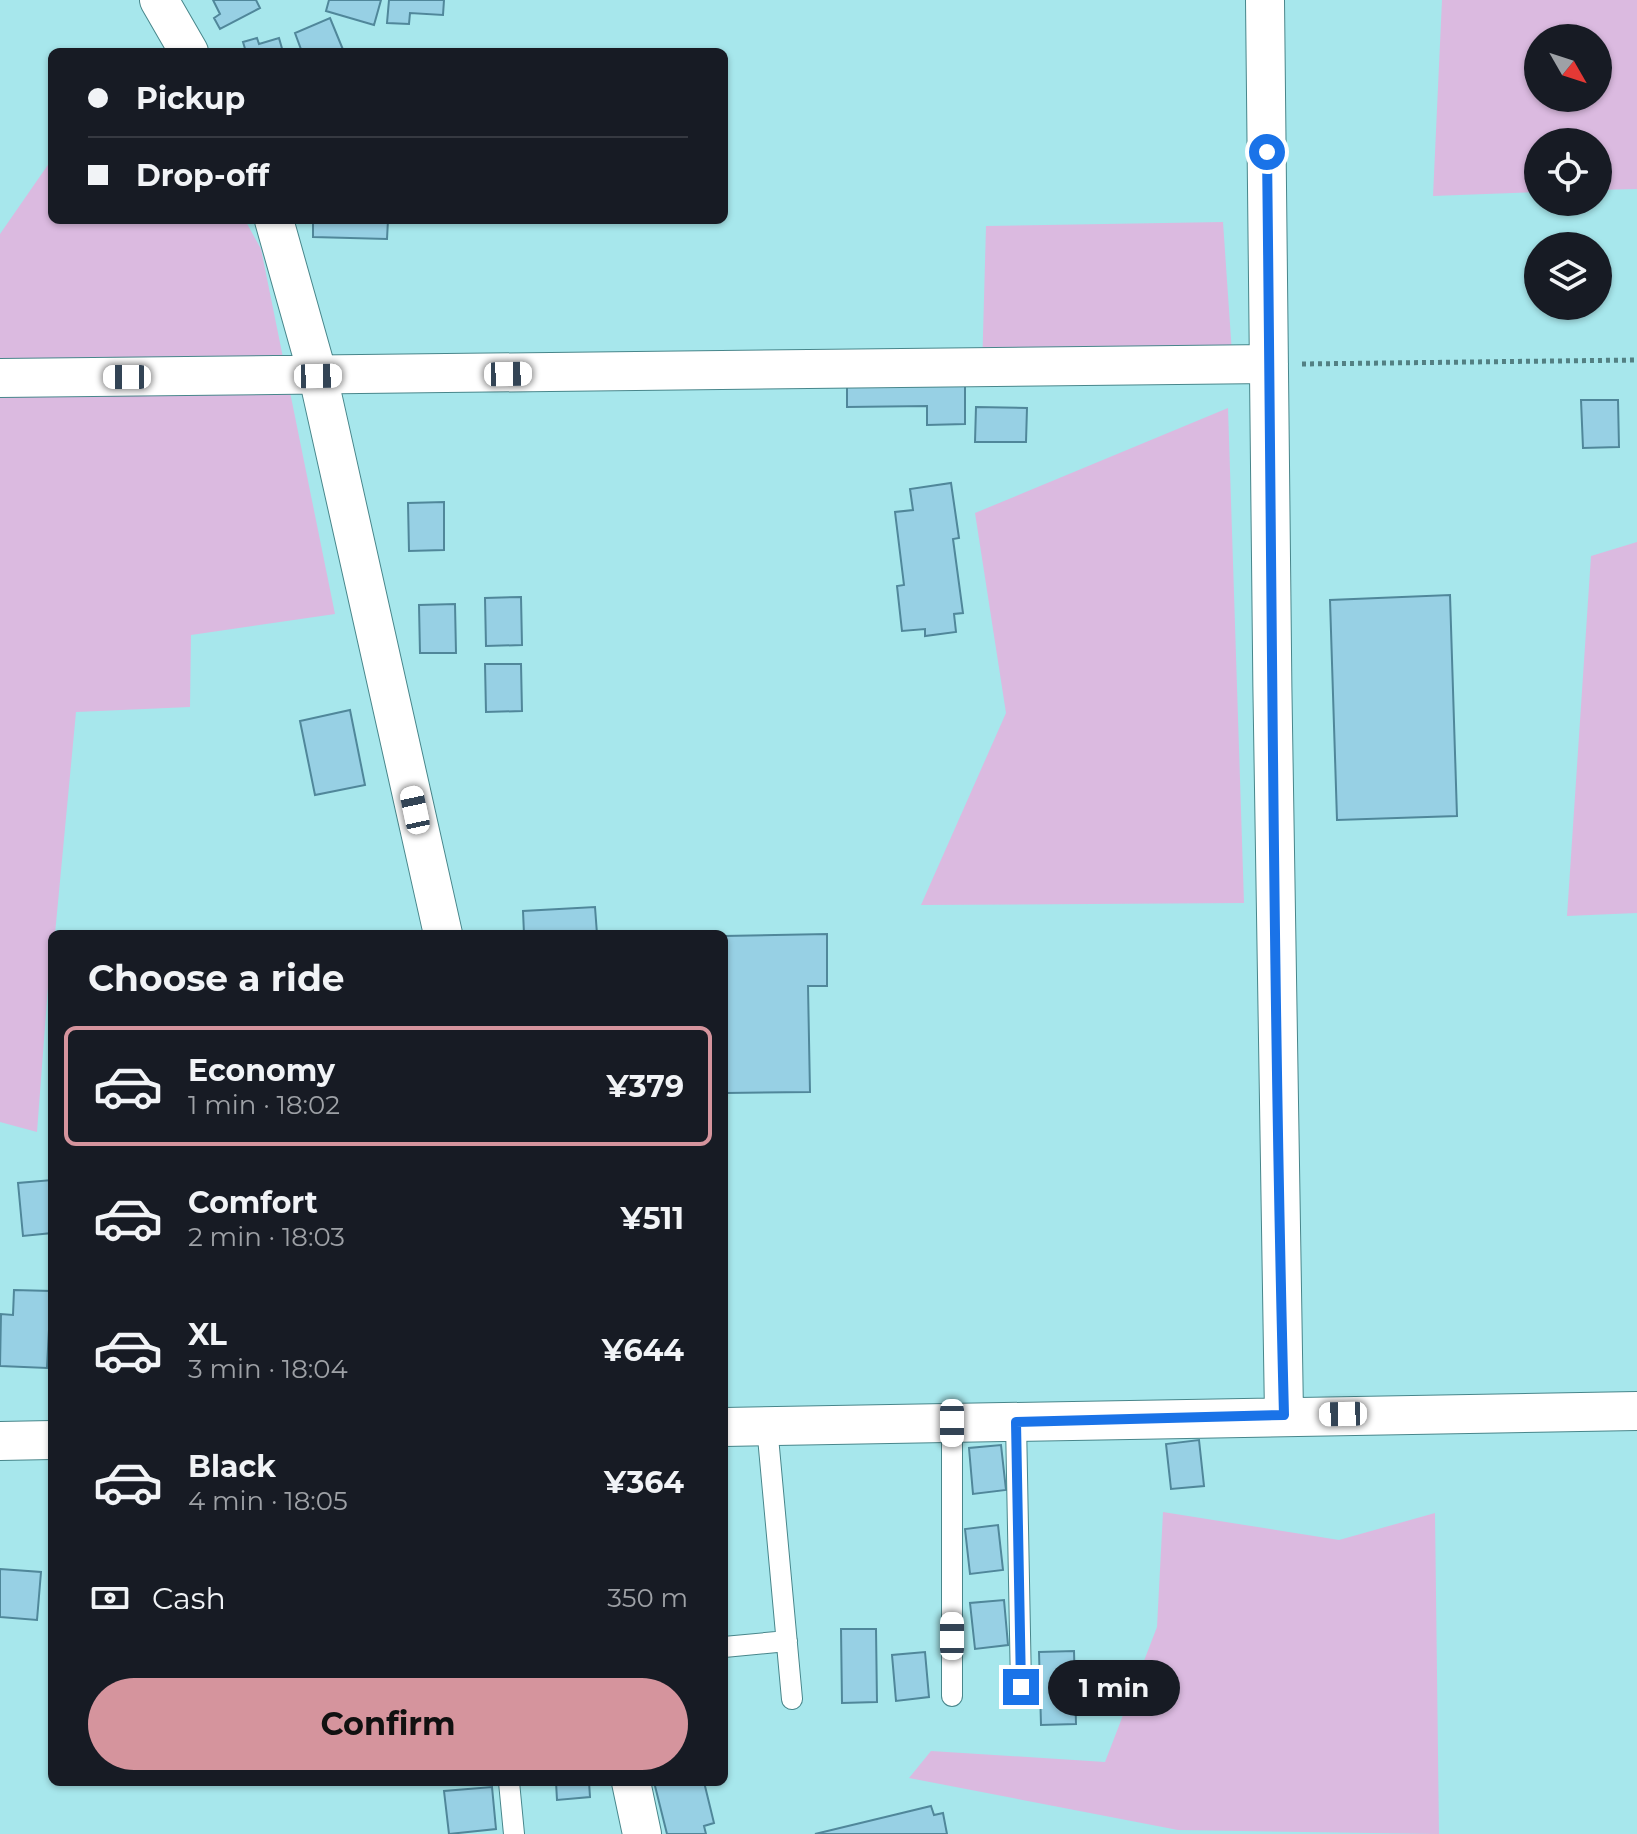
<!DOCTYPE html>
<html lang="en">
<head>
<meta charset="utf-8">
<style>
  :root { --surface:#171b24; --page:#242831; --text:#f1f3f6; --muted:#9ea1a6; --line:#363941; --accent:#d5949d }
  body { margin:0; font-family:Montserrat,sans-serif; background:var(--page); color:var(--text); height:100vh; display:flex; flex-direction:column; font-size:30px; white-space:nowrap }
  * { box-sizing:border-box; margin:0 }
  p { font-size:26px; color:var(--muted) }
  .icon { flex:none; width:44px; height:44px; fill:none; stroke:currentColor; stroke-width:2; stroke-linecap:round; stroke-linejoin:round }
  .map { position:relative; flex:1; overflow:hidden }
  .side { position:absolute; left:48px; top:930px; width:680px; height:856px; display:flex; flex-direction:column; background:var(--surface); border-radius:12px; box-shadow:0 2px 6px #0004 }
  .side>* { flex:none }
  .hud { position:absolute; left:48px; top:48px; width:680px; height:176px; border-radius:12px; box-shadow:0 2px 6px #0004; display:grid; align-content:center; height:176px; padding:0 40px; background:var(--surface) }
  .needle { width:52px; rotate:129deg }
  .controls { position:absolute; left:1524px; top:24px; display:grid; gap:16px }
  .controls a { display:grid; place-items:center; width:88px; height:88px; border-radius:50%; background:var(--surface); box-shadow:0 2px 6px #0004; font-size:40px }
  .end { position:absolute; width:36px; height:36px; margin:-18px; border:10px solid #1a73e8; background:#fff; box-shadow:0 0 0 4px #fff }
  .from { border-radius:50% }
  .bubble { position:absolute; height:56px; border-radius:28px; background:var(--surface); box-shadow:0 2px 6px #0004; font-size:26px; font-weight:700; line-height:56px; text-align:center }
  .car { position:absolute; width:24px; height:48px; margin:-24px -12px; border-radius:10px; box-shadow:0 0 6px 2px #0007; background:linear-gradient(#fff 24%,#345 0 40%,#fff 0 76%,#345 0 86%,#fff 0) }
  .hud b { display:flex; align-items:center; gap:28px; height:76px; font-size:30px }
  .hud b+b { border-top:2px solid var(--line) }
  .hud i { width:20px; height:20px; background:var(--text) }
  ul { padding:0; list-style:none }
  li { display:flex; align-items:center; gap:24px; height:120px; margin:0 16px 12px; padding:0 24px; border:4px solid transparent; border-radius:12px }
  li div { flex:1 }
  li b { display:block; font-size:30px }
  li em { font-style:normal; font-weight:700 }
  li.active { border-color:var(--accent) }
  li>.icon { width:72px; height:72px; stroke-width:1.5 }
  h2 { padding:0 40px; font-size:36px; line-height:96px }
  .pay { display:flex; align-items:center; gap:20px; height:88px; padding:0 40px; font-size:30px }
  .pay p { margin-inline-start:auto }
  .cta { display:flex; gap:16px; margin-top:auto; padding:16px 40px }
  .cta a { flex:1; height:92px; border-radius:48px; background:var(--accent); color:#111; font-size:32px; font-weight:700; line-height:92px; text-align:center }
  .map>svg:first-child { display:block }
  .green { fill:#dbbae0; fill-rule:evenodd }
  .building { fill:#97d0e4; stroke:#50879a; stroke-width:2 }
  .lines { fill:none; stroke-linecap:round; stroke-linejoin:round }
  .lane-casing { stroke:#48868b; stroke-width:22 }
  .street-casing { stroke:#48868b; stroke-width:40 }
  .path { stroke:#538083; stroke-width:5; stroke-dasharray:4 4; stroke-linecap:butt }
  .lane { stroke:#fff; stroke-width:20 }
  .street { stroke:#fff; stroke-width:38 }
  .route { stroke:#1a73e8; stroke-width:10 }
</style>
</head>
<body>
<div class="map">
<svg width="1637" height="1834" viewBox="0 0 1637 1834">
  <rect width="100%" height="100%" fill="#a7e7ec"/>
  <path class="green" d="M1442,0h195v189l-39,1v-48h-60v50l-105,4zM1598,38v60h-60v-60z
    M52,159v61h193l16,29 74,365 -144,21 -1,72 -114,5 -21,222h-3l-15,198 -37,-10v-888z
    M1223,222l10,146 -251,3 4,-145z
    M1228,408l16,495 -323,2 85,-192 -31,-200z
    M1637,542v371l-70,3 24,-360z
    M1163,1512l176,28 96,-27 4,321 -261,-4 -269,-52 22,-27 174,11 52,-135z"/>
  <path class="building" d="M213,0h43l4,8 -40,21 -6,-11 6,-4z
    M329,0h52l-7,25 -48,-14z
    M389,0h55l-1,15 -33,-2 -1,11 -22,-1z
    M330,18l14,34h-42l-7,-19z
    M257,38l2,6 20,-6 4,14h-37l-3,-10z
    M313,220h75l-1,19 -74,-2z
    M965,383v41l-38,1v-19l-80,1v-22z
    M1581,400h37l1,47 -36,1z
    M976,407l51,1 -1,34h-51z
    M951,483l8,55 -6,1 10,74 -9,1 2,18 -31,4v-7l-23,2 -5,-45 7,-1 -9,-73 18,-2 -3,-21z
    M444,502v48l-35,1 -1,-48z
    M1450,595l7,221 -120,4 -7,-220z
    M521,597l1,48 -36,1 -1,-48z
    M455,604l1,49h-36l-1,-48z
    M485,664h36l1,47 -36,1z
    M350,710l15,75 -50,10 -15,-74z
    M595,907l2,27h-73l-1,-23z
    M827,934v52h-19l2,106 -84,1 -2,-157z
    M52,1180v53l-29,3 -5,-53z
    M14,1290l37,1 -4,77 -47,-2 1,-52 12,1z
    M1199,1440l5,46 -33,3 -5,-45z
    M1001,1445l5,45 -33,4 -4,-46z
    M998,1525l5,45 -33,4 -5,-45z
    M0,1569l41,3 -4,48 -37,-3z
    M1004,1600l4,45 -33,4 -5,-46z
    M841,1629h35l1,73 -35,1z
    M1074,1651l2,73 -35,1 -2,-73z
    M925,1652l4,45 -33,4 -4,-46z
    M556,1782h33l1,15 -33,3z
    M654,1782h50l10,41 -10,3 2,8h-39z
    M492,1787l4,42 -47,5 -5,-43z
    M931,1806l3,9 9,-2 4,21h-132z"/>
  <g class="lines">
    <defs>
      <path id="lane" d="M1016,1422l5,265
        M952,1423v273
        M767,1426l25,273
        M724,1647l63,-6
        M509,1782l5,52"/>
      <path id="street" d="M159,0l30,52
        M1265,0c5,472 9,943 19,1415
        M274,220l44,156 125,558
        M0,378l1269,-14
        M724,1427l913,-16
        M0,1441l52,-1
        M631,1782l11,52"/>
    </defs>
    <use href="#lane" class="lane-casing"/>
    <use href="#street" class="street-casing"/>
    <path class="path" d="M1302,364l335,-4"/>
    <use href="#lane" class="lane"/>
    <use href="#street" class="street"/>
  </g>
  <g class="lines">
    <path class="route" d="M1021,1687l-5,-265 268,-7c-11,-421 -12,-842 -17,-1263"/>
  </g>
</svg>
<div class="controls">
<a><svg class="needle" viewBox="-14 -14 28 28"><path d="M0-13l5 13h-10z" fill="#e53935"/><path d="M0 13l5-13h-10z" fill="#9ea1a6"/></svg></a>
<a><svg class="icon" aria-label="locate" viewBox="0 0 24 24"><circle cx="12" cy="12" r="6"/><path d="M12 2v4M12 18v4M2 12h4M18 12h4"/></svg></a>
<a><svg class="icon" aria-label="layers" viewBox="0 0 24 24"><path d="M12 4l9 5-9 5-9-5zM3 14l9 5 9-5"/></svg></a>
</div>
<i class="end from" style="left:1267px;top:152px"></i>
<i class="end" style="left:1021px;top:1687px"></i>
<div class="bubble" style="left:1048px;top:1660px;width:132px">1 min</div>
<i class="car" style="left:508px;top:374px;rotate:89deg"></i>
<i class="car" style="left:318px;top:376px;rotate:89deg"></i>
<i class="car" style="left:127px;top:377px;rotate:270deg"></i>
<i class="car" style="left:415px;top:810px;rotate:348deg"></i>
<i class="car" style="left:1343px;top:1414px;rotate:269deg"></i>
<i class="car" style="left:952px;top:1423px;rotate:180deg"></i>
<i class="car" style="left:952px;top:1636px;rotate:0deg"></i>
<div class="hud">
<b><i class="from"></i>Pickup</b>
<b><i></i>Drop-off</b>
</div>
<section class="side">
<h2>Choose a ride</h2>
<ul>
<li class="active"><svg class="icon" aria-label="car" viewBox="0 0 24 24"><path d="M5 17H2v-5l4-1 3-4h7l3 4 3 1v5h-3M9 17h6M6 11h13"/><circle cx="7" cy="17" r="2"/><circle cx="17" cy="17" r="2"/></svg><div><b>Economy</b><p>1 min · 18:02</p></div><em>¥379</em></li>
<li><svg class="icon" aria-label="car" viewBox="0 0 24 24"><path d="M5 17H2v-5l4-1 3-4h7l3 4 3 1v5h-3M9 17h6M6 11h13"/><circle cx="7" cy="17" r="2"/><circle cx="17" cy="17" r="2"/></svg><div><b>Comfort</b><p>2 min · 18:03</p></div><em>¥511</em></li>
<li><svg class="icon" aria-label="car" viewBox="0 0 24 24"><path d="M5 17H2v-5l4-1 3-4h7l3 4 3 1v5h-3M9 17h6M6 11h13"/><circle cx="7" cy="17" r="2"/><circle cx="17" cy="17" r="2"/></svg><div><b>XL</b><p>3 min · 18:04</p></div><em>¥644</em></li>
<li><svg class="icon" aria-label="car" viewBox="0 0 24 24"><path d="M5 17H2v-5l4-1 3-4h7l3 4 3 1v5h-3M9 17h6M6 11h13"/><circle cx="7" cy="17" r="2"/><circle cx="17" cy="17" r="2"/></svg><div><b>Black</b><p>4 min · 18:05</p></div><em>¥364</em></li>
</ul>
<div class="pay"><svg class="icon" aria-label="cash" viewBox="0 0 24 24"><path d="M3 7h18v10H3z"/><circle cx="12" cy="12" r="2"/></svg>Cash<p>350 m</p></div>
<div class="cta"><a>Confirm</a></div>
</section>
</div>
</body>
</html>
